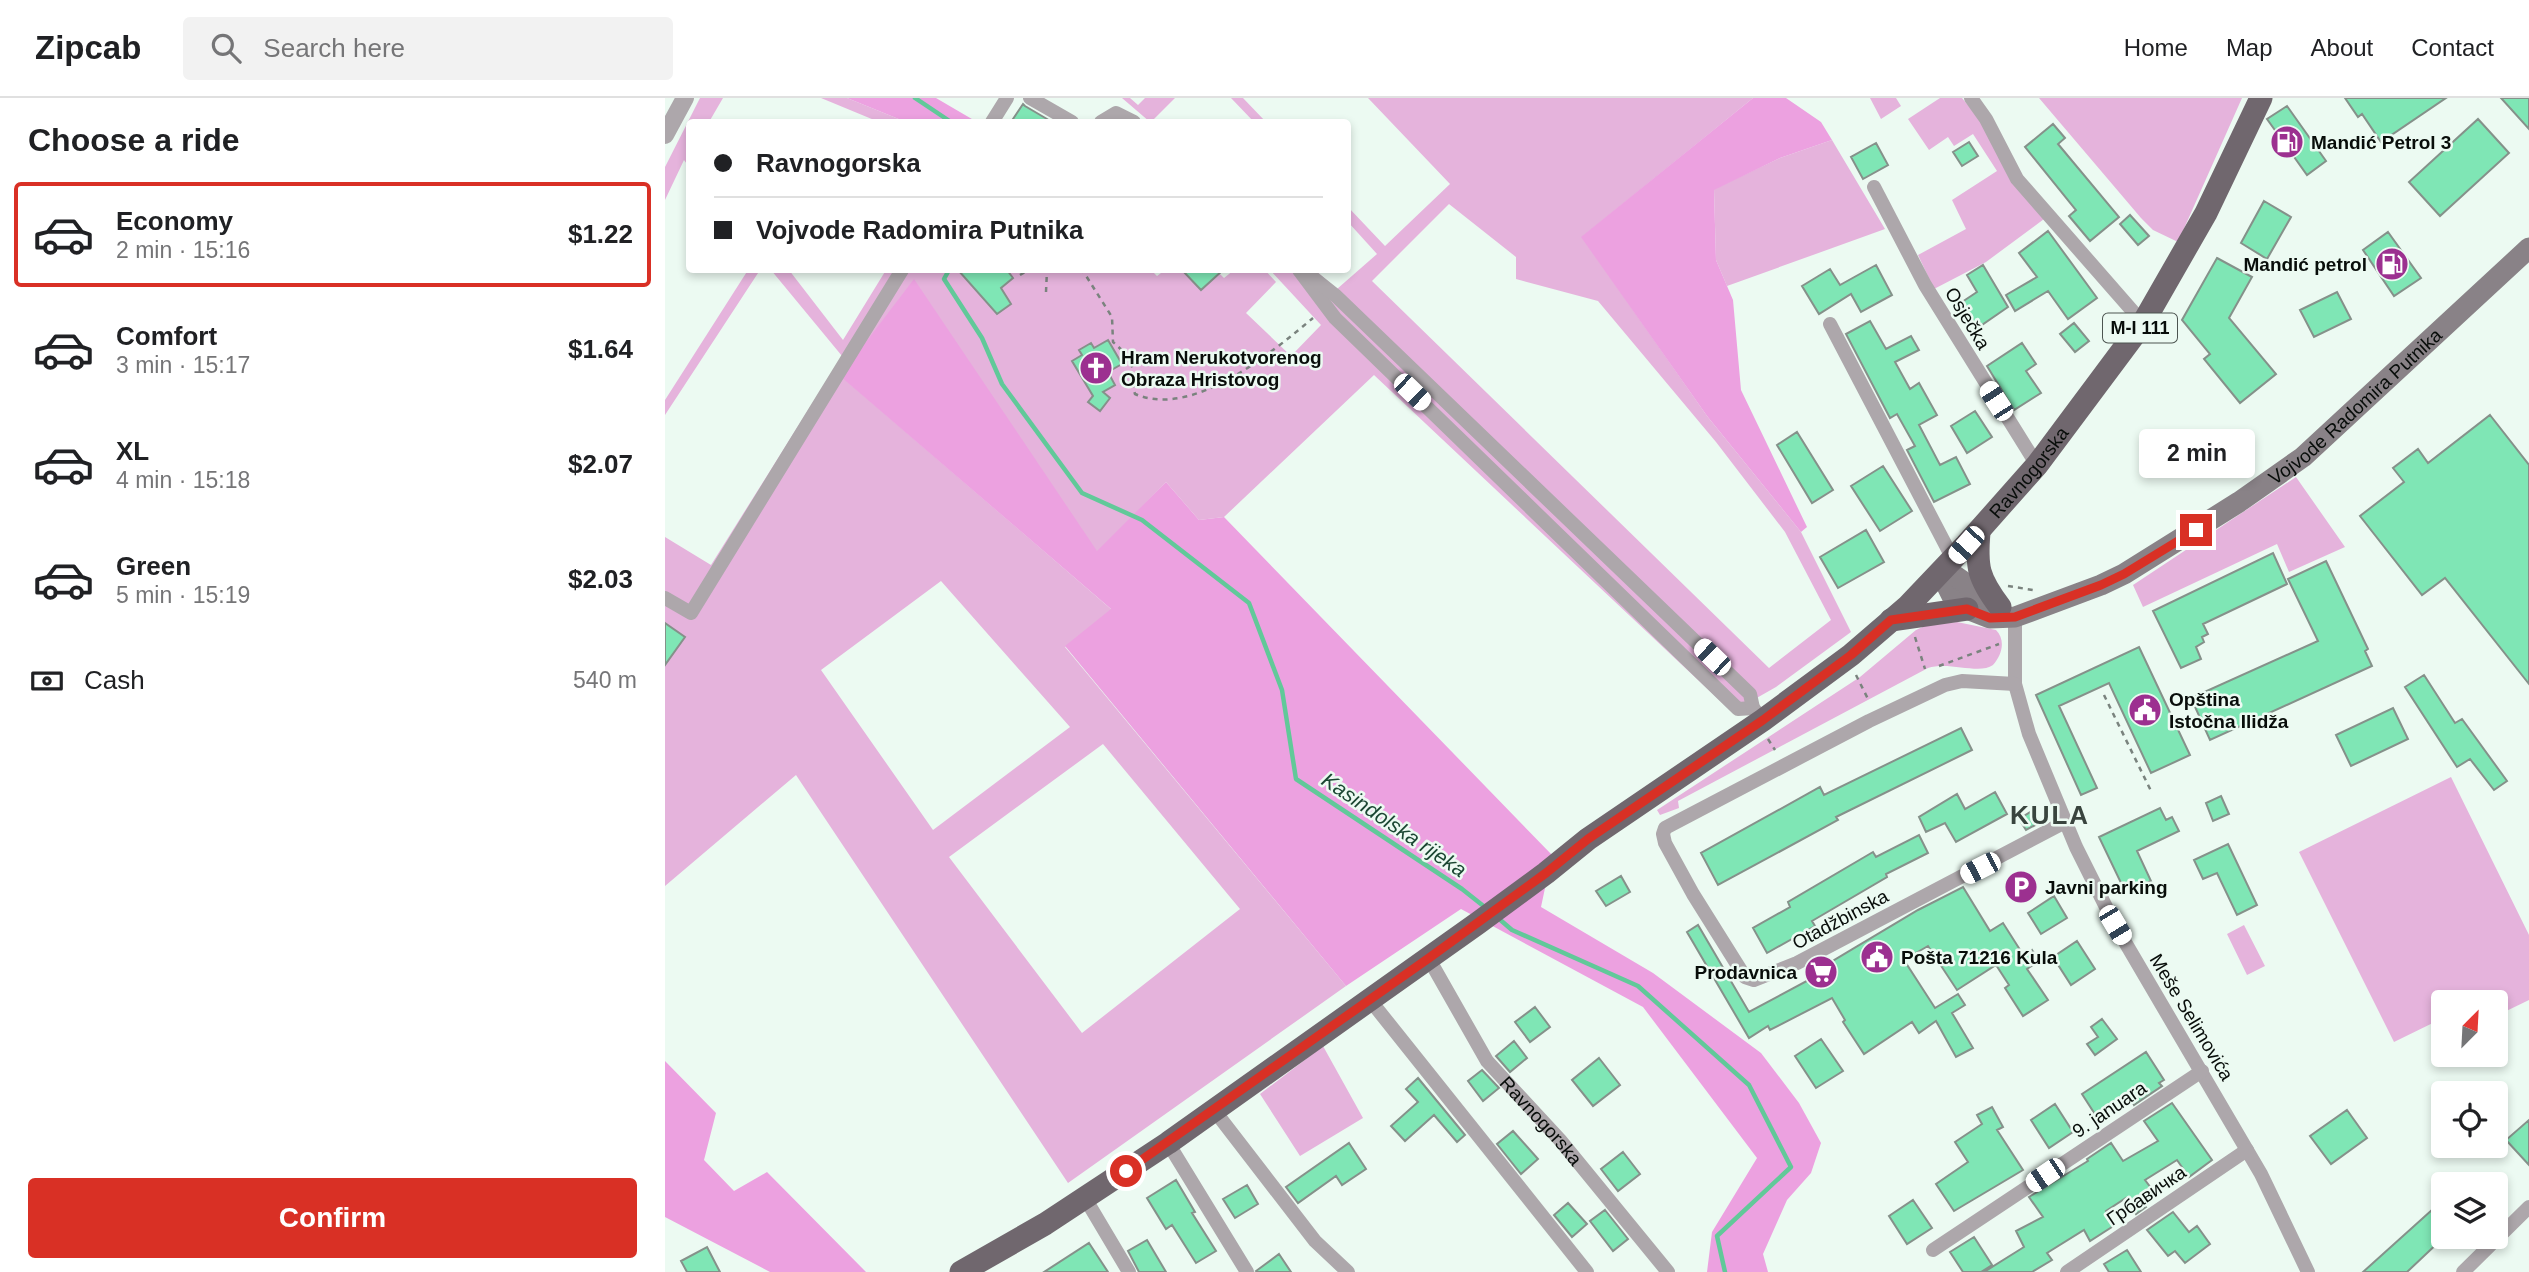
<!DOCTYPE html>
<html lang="en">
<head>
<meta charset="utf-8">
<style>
  :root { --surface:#fff; --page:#f2f2f2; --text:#202124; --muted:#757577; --line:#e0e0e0; --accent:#d93025 }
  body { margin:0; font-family:Arial,sans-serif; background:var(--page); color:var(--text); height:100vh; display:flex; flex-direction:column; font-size:26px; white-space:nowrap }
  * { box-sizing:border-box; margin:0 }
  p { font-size:23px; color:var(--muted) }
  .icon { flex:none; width:38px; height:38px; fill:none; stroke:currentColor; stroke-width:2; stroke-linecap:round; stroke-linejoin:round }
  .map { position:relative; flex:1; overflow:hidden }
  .side { display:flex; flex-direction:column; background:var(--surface); width:665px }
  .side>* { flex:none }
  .guide { position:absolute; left:21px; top:21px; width:665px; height:154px; border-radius:7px; box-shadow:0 4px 10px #0003; display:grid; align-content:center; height:154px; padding:0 28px; background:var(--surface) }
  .needle { width:46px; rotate:24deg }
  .buttons { position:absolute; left:1766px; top:892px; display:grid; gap:14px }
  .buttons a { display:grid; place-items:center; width:77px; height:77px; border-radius:7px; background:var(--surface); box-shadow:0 4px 10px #0003; font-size:35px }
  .end { position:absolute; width:32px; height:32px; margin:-16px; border:9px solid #d93025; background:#fff; box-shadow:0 0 0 4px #fff }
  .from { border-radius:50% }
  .bubble { position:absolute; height:49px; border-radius:7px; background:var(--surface); box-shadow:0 4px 10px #0003; font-size:23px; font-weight:800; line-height:49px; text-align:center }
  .car { position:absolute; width:21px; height:42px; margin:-21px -10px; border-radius:9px; box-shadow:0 0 5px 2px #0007; background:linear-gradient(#fff 24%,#345 0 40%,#fff 0 76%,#345 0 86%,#fff 0) }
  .guide b { display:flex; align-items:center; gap:24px; height:66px; font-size:26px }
  .guide b+b { border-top:2px solid var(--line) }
  .guide i { width:18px; height:18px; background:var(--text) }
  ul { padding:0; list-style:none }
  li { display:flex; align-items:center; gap:21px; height:105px; margin:0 14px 10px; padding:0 14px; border:4px solid transparent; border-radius:7px }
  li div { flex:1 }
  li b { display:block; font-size:26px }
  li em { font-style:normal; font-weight:800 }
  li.current { border-color:var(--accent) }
  li>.icon { width:63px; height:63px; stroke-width:1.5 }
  h2 { padding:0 28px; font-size:32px; line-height:84px }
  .pay { display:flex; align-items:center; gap:18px; height:77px; padding:0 28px; font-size:26px }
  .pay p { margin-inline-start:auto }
  .primary-button { display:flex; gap:14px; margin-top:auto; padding:14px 28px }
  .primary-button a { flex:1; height:80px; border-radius:7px; background:var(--accent); color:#fff; font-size:28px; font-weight:800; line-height:80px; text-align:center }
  header { display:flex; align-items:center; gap:42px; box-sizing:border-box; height:98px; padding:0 35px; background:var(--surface); border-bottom:2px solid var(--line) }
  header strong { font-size:33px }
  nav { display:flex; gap:38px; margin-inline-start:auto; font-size:24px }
  .search { width:490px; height:63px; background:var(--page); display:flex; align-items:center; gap:18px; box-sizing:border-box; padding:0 24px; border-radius:7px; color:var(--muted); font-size:26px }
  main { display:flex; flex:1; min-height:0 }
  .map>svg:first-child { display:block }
  .green { fill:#e5b3dc; fill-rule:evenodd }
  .forest { fill:#eca1e0 }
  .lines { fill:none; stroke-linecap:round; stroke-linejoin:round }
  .stream { stroke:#61c999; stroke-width:4.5 }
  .building { fill:#7fe6b5; stroke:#85918a; stroke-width:2 }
  .path { stroke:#7a837e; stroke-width:2.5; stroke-dasharray:5 5; stroke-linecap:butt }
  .minor { stroke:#ada7ab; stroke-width:14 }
  .tertiary { stroke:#ada7ab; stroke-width:18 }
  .secondary { stroke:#898287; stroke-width:21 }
  .primary { stroke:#70676e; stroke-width:23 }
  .route { stroke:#d93025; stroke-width:9 }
  .labels { text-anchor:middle; stroke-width:5; stroke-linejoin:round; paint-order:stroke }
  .shield { fill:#ecfaf2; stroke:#4c5450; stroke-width:2 }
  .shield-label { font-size:18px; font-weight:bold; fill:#080d0a }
  .poi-label { font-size:19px; font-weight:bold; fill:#080d0a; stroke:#ecfaf2; text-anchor:start }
  .street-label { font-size:19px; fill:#080d0a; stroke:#ecfaf2 }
  .water-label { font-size:21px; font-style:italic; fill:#1b4733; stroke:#ecfaf2 }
  .district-label { font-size:26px; font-weight:bold; letter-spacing:2px; fill:#39443e; stroke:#ecfaf2 }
</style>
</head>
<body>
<header>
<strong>Zipcab</strong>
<div class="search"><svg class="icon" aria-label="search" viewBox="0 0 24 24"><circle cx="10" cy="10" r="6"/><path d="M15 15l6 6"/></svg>Search here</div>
<nav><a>Home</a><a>Map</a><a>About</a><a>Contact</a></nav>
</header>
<main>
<section class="side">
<h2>Choose a ride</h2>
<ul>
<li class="current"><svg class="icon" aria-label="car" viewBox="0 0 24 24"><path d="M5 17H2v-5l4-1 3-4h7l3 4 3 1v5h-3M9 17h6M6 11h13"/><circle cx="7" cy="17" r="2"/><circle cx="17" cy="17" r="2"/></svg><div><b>Economy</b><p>2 min · 15:16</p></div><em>$1.22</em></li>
<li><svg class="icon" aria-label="car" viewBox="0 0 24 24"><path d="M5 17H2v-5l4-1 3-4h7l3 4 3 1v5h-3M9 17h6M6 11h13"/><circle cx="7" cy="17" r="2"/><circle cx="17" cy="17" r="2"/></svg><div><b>Comfort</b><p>3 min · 15:17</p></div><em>$1.64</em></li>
<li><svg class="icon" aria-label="car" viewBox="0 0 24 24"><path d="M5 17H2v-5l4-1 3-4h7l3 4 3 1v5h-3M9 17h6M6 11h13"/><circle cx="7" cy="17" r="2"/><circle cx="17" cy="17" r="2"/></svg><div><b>XL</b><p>4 min · 15:18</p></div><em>$2.07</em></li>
<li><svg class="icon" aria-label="car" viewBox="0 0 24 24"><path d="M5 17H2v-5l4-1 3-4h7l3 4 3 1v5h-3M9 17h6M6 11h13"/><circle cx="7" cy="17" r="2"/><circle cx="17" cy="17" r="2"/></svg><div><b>Green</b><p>5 min · 15:19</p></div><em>$2.03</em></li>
</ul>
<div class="pay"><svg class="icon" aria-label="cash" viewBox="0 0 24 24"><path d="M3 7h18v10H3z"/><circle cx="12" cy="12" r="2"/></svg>Cash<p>540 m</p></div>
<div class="primary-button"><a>Confirm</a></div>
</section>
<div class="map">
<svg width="1864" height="1174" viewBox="0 0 1864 1174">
  <rect width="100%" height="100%" fill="#ecfaf2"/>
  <path class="green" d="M35,0h23l-14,24h-20v45l-5,-7 -19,40v-33z
    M156,0h26l59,24h-27z
    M457,0h8l8,7 7,-7h30l-22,22 1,2h-4z
    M566,0h12l23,24h-12z
    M703,0h385l-171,139 125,179 94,116 50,100 -75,55 -44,25 -358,-337 -150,142 -25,3 -33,-38 -68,70 -257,-176 271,234 -47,37 281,339 -278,197 -272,-408 -131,111v-349l46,28 131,-209 -71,-86h18l54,70 43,-70h265l6,6 8,-6h24l-3,4 15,16 18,-17 5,5 10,-8h31l11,12 -30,31 45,43 30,-31 -51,-55h45l22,19 40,-35 -29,-32v-15l37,39 65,-62zM784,106l67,53v22l82,22 118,141 69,90 46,88 -62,48 -397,-387zM276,483l129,146 -137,103 -112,-160zM438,646l137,165 -158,124 -133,-176z
    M1205,0h26l5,8 -20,13z
    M1275,0h22l24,29 58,92 -58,43 -52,27 -16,-34 48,-26 -14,-29 45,-29 -24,-37 -19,12 -6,-9 -19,13 -21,-31z
    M1374,0h203l-64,144 -25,-12 -12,-12z
    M1167,42l53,89 -158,57 -11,-26 -2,-71 66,-31z
    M83,172h12l-95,145v-15z
    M1631,379l49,70 -56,25 -12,-28 -134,63 -10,-22z
    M1292,524l39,8c10,10 6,25 -3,35 -14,10 -44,-4 -65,3l-250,133 1,7 -19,7 -3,-5 203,-133 56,-47 11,-5z
    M1786,679l78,158v65l-33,16 -1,-13h-10l-2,-5 -10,5h-30v15l-49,24 -95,-190z
    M1579,827l21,41 -18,9 -20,-41z
    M658,948l40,72 -63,38 -40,-62z"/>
  <path class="forest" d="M182,0h89l41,24h-71z
    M1088,0h33l35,24 11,18 -52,18 -66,32 2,70 17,40 8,90 66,137 -6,5 -94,-116 -126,-179z
    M249,181l183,272 69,-69 33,38 25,-3 328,338 -11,52 112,66 108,80 38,50 22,40 -10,30 -24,27 -24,54 5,18h-61l5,-40 45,-74 -114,-151 -182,-98 -115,77 -281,-340 46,-37 -271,-233z
    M0,963l51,52 -12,47 30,31 33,-19 99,100h-96l-105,-55z"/>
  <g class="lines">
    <path class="stream" d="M250,0l36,24
      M284,172l-5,9 38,59 20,46 80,109 60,27 107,83 33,87 14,89 166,110 24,19
      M833,820l14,12 126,56 111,99 42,82 -74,69 8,36"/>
  </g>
  <path class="building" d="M1680,0h101l-65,44 -19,-28 -4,3z
    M1836,0h28v31z
    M358,6l2,2 22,13 -4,3h-32z
    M1622,8l39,55 -19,14 -40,-56z
    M1813,21l31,34 -69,63 -31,-34z
    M1388,26l12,14 -7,6 61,73 -29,24 -21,-25 7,-6 -51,-63z
    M1304,44l9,14 -16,10 -9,-14z
    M1211,45l12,22 -25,14 -12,-22z
    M1599,103l27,16 -24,42 -26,-16z
    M1465,117l19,21 -11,9 -18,-21z
    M1383,133l49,67 -29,21 -20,-28 -33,20 -9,-16 31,-18 -18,-24z
    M1723,134l33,46 -27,18 -31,-46z
    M1552,160l35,19 -23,41 47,56 -36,29 -36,-44 6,-5 -28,-34z
    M1211,167l16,30 -31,17 -10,-18 -32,20 -17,-28 28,-17 10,16z
    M1318,167l25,42 -32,22 -17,-25 18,-12 -10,-17z
    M293,172h49l6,8 -12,10 10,16 -14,10z
    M517,172h41l-22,20z
    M1672,194l14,27 -37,18 -14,-27z
    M1205,223l16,28 25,-13 8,14 -24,12 15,27 9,-6 18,32 -18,10 21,40 16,-8 14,27 -36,18 -27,-52 8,-4 -18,-32 -7,4 -44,-84z
    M1409,225l15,18 -14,11 -15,-18z
    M443,242l14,24 -14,8 7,13 -12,7 7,6 -10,13 -12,-9 5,-6 -21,-35 10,-6 -3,-5 12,-7 3,5z
    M1357,245l14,21 -10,7 15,22 -27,17 -27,-44z
    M1310,313l17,26 -25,16 -16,-27z
    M1825,317l39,50v219l-84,-106 -23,17 -62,-79 44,-34 -11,-14 25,-19 10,14z
    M1132,334l36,58 -21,13 -35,-58z
    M1218,368l29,45 -32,20 -29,-45z
    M1201,432l18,32 -46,26 -18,-31z
    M1608,455l14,31 -84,40 5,10 -6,3 2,5 -8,5 5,12 -20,9 -28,-57z
    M1661,463l42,88 -3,2 7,15 -162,74 -19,-42 127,-57 -30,-62z
    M0,525l20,14 -20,28z
    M1474,549l51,108 -39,18 -42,-90 -50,23 38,82 -16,7 -45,-100z
    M1759,577l31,48 7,-4 45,62 -13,9 -24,-31 -13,8 -52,-80z
    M1728,610l15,31 -57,27 -15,-31z
    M1296,630l11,22 -136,67 2,3 -120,65 -17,-32 119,-66 4,8z
    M1330,694l12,22 -51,28 -11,-19 -19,9 -7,-15 38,-23 8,15z
    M1556,698l8,18 -16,7 -7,-18z
    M1495,710l6,12 6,-3 7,14 -42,20 14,30 -20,10 -3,-8 -6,2 -23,-48z
    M1367,713l7,12 -13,7 -7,-11z
    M1254,737l9,18 -42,21 1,3 -75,44 3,5 -48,27 -14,-25 37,-21 -2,-5 85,-50 3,5z
    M1563,746l29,61 -20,10 -20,-42 -14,6 -9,-19z
    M956,778l9,16 -24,14 -10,-15z
    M1298,789l27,44 13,-8 21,33 8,-6 7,11 -12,8 21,31 -25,16 -18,-28 4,-3 -13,-20 -39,25 -29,-44 -24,14 31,48 23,-14 7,11 -13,8 21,35 -17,9 -20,-36 -17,12 -7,-11 -48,32 -21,-32 2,-2 -13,-22 -62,32 -2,-4 -19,12 -62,-106 11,-7 51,87 69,-37 -2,-4 102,-61z
    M1389,798l13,22 -26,16 -13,-21z
    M1412,843l18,28 -24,16 -18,-28z
    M870,909l15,20 -20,15 -15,-20z
    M1437,921l15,20 -22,16 -8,-11 11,-7 -7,-10z
    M1156,941l22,32 -27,17 -21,-32z
    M849,943l13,17 -17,14 -14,-16z
    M1481,954l18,28 -5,3 3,3 -28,19 -2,-4 -32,21 -18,-28z
    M934,960l21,27 -27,21 -21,-26z
    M817,972l17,18 -16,13 -15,-20z
    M753,980l47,57 -8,7 -23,-27 -29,26 -14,-15 27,-24 -12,-13z
    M1507,1005l40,57 -23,17 -12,-17 -32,20 6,8 -12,8 7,11 -10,7 -10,-16 -20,13 9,14 -25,16 -6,-11 -37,23 5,7 -20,12h-48l40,-25 -8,-16 27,-14 -14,-20 59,-36 -1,-2 24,-16 12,18 35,-20 -14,-20z
    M1390,1006l18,28 -24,16 -18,-28z
    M1327,1009l11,20 -6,3 26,40 -69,41 -18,-27 32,-22 -13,-20 27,-18 -5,-9z
    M1682,1012l20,28 -36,26 -21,-28z
    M1864,1022v45l-23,-25z
    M848,1033l25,28 -17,15 -24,-30z
    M684,1045l17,26 -24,16 -6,-9 -38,27 -12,-16z
    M958,1054l17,22 -22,17 -17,-22z
    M511,1082l19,32 -3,1 24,38 -20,12 -24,-38 -6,4 -19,-31z
    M582,1087l11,19 -23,14 -12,-19z
    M1248,1102l19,28 -25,16 -18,-28z
    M1778,1102v38l-36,34h-44z
    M903,1105l19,21 -15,13 -18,-22z
    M940,1112l23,29 -15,12 -23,-30z
    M1508,1114l16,20 8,-6 13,18 -25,19 -10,-12 -7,5 -21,-26z
    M1309,1139l18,28 -11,7h-18l-13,-20z
    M482,1142l19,32h-27l-11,-21z
    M424,1145l19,29h-64z
    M42,1149l13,25h-33l-6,-11z
    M1462,1152l14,22h-32l-5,-8z
    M614,1156l12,18h-34l-1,-1z"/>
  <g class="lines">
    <path class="path" d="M415,172l3,1 29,46 1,25c9,8 18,16 20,29 1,9 -1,14 2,23 58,25 136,-41 178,-76
      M355,177l8,-5
      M381,194l1,-22
      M1343,488l25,4
      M1250,539l10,32
      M1274,568l60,-22
      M1191,577l13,26
      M1439,597l48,98
      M1103,641l7,11"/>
    <g class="minor">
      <path d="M365,0l42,24"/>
      <path d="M1306,0l15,21 31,60 126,144"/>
      <path d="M327,24l15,-24"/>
      <path d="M436,24l15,-9 18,9"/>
      <path d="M1209,89l51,98 112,180"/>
      <path d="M634,172l36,48 403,391 15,-1 10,12"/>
      <path d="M642,175l29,23 414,398 3,14"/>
      <path d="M1165,226l123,235"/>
      <path d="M0,500l26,15 211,-343"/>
      <path d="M1350,519v67l14,50 47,113 39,78 146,249 47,98"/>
      <path d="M1350,586l-53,-3 -17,4 -76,36 -204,107 -2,6 2,9 28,51 52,83 9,3 43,-17 268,-141"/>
      <path id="s1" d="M764,861l58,102 73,79 108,132"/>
      <path d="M705,902l217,272"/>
      <path d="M549,1012l101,131 33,31"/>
      <path d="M503,1045l79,129"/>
      <path d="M420,1100l44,74"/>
      <path d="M1268,1152l269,-179"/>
      <path d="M1402,1174l180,-122"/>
      <path d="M1798,1174l66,-65"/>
    </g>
    <path class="tertiary" d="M0,37l20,-37"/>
    <g class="secondary">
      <path id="s2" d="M1280,471l1,15 8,16 13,9 23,9 25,-1 86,-32 23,-11 115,-72 64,-45 226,-209"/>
      <path d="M1280,471l52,36"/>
    </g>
    <g class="primary">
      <path d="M1314,434c-3,35 -1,46 21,75"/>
      <path d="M1226,522l76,-11"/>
      <path id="s3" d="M296,1174l84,-48 123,-81 310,-220 68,-50 42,-34 175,-119 88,-65 57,-49 58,-61 71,-80 106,-142 63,-110 55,-115"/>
    </g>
  </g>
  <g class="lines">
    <path class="route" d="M461,1073l303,-213 117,-85 42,-34 175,-119 88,-65 40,-35 76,-11 23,9 25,-1 86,-32 23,-11 72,-44"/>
  </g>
  <defs>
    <symbol id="fuel-disc" viewBox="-11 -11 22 22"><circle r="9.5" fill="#9c3090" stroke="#ecfaf2"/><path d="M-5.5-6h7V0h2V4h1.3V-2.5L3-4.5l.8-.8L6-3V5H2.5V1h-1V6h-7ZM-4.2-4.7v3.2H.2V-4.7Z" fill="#fff"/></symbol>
    <symbol id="church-disc" viewBox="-11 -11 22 22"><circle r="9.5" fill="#9c3090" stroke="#ecfaf2"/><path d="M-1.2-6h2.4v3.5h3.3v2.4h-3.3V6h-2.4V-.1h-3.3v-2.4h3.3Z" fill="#fff"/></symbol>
    <symbol id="civic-disc" viewBox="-11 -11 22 22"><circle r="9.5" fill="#9c3090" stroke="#ecfaf2"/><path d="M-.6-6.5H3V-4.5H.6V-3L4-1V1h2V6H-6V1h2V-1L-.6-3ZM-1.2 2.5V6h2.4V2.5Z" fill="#fff"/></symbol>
    <symbol id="parking-disc" viewBox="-11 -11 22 22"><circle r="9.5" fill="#9c3090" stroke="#ecfaf2"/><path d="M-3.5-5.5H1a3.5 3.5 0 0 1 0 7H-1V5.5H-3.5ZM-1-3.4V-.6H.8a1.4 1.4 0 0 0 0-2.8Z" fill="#fff"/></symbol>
    <symbol id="supermarket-disc" viewBox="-11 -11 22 22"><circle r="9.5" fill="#9c3090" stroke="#ecfaf2"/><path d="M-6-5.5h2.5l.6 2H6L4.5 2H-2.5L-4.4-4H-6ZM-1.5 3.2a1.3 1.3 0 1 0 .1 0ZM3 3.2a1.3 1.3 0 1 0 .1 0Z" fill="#fff"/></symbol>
  </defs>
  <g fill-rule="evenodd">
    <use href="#fuel-disc" x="1603" y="25" width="38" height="38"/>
    <use href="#fuel-disc" x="1708" y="147" width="38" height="38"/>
    <use href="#church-disc" x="412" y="251" width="38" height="38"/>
    <use href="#civic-disc" x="1461" y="593" width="38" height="38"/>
    <use href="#parking-disc" x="1337" y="770" width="38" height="38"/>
    <use href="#civic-disc" x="1193" y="840" width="38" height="38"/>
    <use href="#supermarket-disc" x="1137" y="855" width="38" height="38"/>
  </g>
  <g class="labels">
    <rect class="shield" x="1438" y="215.5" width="74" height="29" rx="5"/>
    <g class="shield-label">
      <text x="1475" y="236">M-I 111</text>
    </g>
    <g class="poi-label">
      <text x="1646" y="51">Mandić Petrol 3</text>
      <text x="1702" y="173" text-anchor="end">Mandić petrol</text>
      <text x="456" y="266">Hram Nerukotvorenog<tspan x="456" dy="22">Obraza Hristovog</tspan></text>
      <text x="1504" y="608">Opština<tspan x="1504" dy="22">Istočna Ilidža</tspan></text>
      <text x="1380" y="796">Javni parking</text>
      <text x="1236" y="866">Pošta 71216 Kula</text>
      <text x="1132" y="881" text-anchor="end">Prodavnica</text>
    </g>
    <g class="street-label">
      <text transform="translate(1303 220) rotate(59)" y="7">Osječka</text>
      <text dy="7" stroke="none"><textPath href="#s2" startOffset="502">Vojvode Radomira Putnika</textPath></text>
      <text dy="7" stroke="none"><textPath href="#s3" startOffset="1339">Ravnogorska</textPath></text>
      <text transform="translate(1175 821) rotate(-28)" y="7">Otadžbinska</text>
      <text transform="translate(1527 919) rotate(59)" y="7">Meše Selimovića</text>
      <text transform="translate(1444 1011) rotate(-34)" y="7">9. januara</text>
      <text dy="7" stroke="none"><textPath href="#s1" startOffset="198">Ravnogorska</textPath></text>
      <text transform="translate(1481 1097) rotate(-34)" y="7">Грбавичка</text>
    </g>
    <g class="water-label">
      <text transform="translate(729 727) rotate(34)" y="7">Kasindolska rijeka</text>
    </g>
    <g class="district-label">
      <text x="1385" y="726">KULA</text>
    </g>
  </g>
</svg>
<div class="buttons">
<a><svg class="needle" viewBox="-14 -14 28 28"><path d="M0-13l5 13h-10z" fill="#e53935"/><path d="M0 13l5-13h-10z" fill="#757577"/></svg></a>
<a><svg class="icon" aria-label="locate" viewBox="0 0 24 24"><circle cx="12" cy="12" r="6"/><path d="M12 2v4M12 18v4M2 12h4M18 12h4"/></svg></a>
<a><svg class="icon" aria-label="layers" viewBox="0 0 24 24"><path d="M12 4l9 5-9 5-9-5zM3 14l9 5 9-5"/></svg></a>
</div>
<i class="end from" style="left:461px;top:1073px"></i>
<i class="end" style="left:1531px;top:432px"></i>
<div class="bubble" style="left:1474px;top:331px;width:116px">2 min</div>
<i class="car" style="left:747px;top:294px;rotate:134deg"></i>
<i class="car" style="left:1331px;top:303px;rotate:327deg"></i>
<i class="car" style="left:1301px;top:447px;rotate:222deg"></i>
<i class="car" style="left:1047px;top:559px;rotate:314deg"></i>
<i class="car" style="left:1315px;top:770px;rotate:243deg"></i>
<i class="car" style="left:1450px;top:827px;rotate:149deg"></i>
<i class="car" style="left:1380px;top:1077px;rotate:236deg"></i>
<div class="guide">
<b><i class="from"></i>Ravnogorska</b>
<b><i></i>Vojvode Radomira Putnika</b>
</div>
</div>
</main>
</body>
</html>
